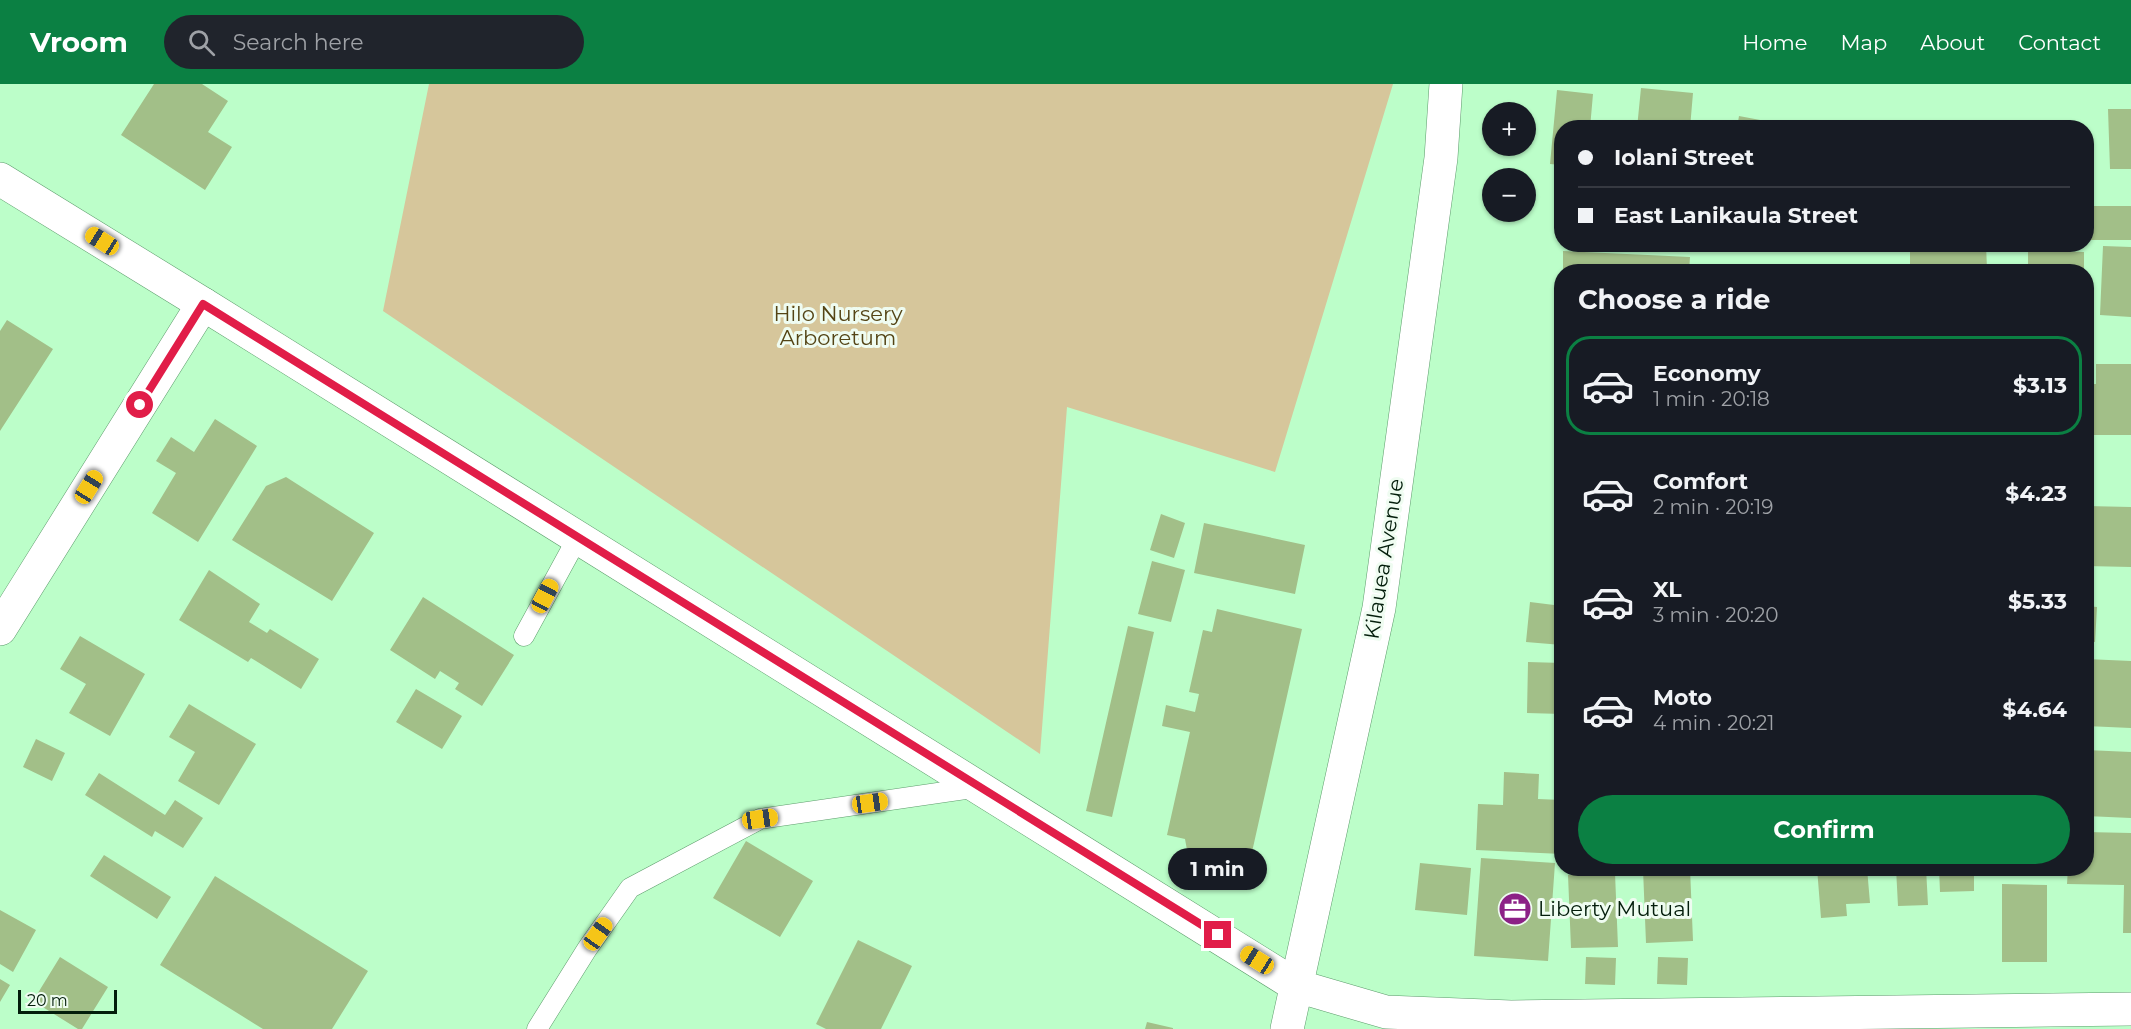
<!DOCTYPE html>
<html lang="en">
<head>
<meta charset="utf-8">
<style>
  :root { --surface:#171b24; --page:#20242c; --text:#f1f3f6; --muted:#9ea1a6; --line:#363941; --accent:#0b8043 }
  body { margin:0; font-family:Montserrat,sans-serif; background:var(--page); color:var(--text); height:100vh; display:flex; flex-direction:column; font-size:22px; white-space:nowrap }
  * { box-sizing:border-box; margin:0 }
  p { font-size:20px; color:var(--muted) }
  .icon { flex:none; width:33px; height:33px; fill:none; stroke:currentColor; stroke-width:2; stroke-linecap:round; stroke-linejoin:round }
  .map { position:relative; flex:1; overflow:hidden }
  .details { position:absolute; left:1554px; top:180px; width:540px; height:612px; display:flex; flex-direction:column; background:var(--surface); border-radius:24px; box-shadow:0 2px 4px #0004 }
  .details>* { flex:none }
  .guide { position:absolute; left:1554px; top:36px; width:540px; height:132px; border-radius:24px; box-shadow:0 2px 4px #0004; display:grid; align-content:center; height:132px; padding:0 24px; background:var(--surface) }
  .tools { position:absolute; left:1482px; top:18px; display:grid; gap:12px }
  .tools a { display:grid; place-items:center; width:54px; height:54px; border-radius:50%; background:var(--surface); box-shadow:0 2px 4px #0004; font-size:30px }
  .scale { position:absolute; left:18px; bottom:15px; width:99px; box-sizing:border-box; padding-left:6px; border:3px solid #031d0b; border-top:0; font-size:16px; line-height:21px; white-space:nowrap; color:#031d0b; -webkit-text-stroke:4px #effcf1; paint-order:stroke }
  .end { position:absolute; width:27px; height:27px; margin:-14px; border:8px solid #e11d48; background:#fff; box-shadow:0 0 0 3px #fff }
  .from { border-radius:50% }
  .bubble { position:absolute; height:42px; border-radius:21px; background:var(--surface); box-shadow:0 2px 4px #0004; font-size:20px; font-weight:700; line-height:42px; text-align:center }
  .car { position:absolute; width:18px; height:36px; margin:-18px -9px; border-radius:8px; box-shadow:0 0 4px 2px #0007; background:linear-gradient(#f5c518 24%,#345 0 40%,#f5c518 0 76%,#345 0 86%,#f5c518 0) }
  .guide b { display:flex; align-items:center; gap:21px; height:57px; font-size:22px }
  .guide b+b { border-top:2px solid var(--line) }
  .guide i { width:15px; height:15px; background:var(--text) }
  ul { padding:0; list-style:none }
  li { display:flex; align-items:center; gap:18px; height:99px; margin:0 12px 9px; padding:0 12px; border:3px solid transparent; border-radius:24px }
  li div { flex:1 }
  li b { display:block; font-size:22px }
  li em { font-style:normal; font-weight:700 }
  li.active { border-color:var(--accent) }
  li>.icon { width:54px; height:54px; stroke-width:1.5 }
  h2 { padding:0 24px; font-size:27px; line-height:72px }
  .action { display:flex; gap:12px; margin-top:auto; padding:12px 24px }
  .action a { flex:1; height:69px; border-radius:36px; background:var(--accent); color:#fff; font-size:24px; font-weight:700; line-height:69px; text-align:center }
  header { display:flex; align-items:center; gap:36px; box-sizing:border-box; height:84px; padding:0 30px; background:var(--accent); color:#fff }
  header strong { font-size:28px }
  nav { display:flex; gap:33px; margin-inline-start:auto; font-size:21px }
  .search { width:420px; height:54px; background:var(--page); display:flex; align-items:center; gap:15px; box-sizing:border-box; padding:0 21px; border-radius:33px; color:var(--muted); font-size:22px }
  .map>svg:first-child { display:block }
  .green { fill:#d6c69b }
  .building { fill:#a2bf88 }
  .lines { fill:none; stroke-linecap:round; stroke-linejoin:round }
  .service-casing { stroke:#5d9c6c; stroke-width:21 }
  .minor-casing { stroke:#5d9c6c; stroke-width:34 }
  .tertiary-casing { stroke:#5d9c6c; stroke-width:34 }
  .service { stroke:#fff; stroke-width:20 }
  .minor { stroke:#fff; stroke-width:33 }
  .tertiary { stroke:#fff; stroke-width:33 }
  .route { stroke:#e11d48; stroke-width:8 }
  .labels { text-anchor:middle; stroke-width:6; stroke-linejoin:round; paint-order:stroke }
  .park-label { font-size:21px; fill:#544415; stroke:#effcf1 }
  .street-label { font-size:21px; fill:#031d0b; stroke:#effcf1 }
  .poi-label { font-size:21px; fill:#031d0b; stroke:#effcf1; text-anchor:start }
</style>
</head>
<body>
<header>
<strong>Vroom</strong>
<div class="search"><svg class="icon" aria-label="search" viewBox="0 0 24 24"><circle cx="10" cy="10" r="6"/><path d="M15 15l6 6"/></svg>Search here</div>
<nav><a>Home</a><a>Map</a><a>About</a><a>Contact</a></nav>
</header>
<div class="map">
<svg width="2131" height="945" viewBox="0 0 2131 945">
  <rect width="100%" height="100%" fill="#bcfec9"/>
  <path class="green" d="M429,0h964l-118,388 -208,-65 -27,347 -657,-443z"/>
  <path class="building" d="M154,0h48l26,17 -20,31 24,15 -27,43 -84,-55z
    M1641,4l52,5 -3,35h-53z
    M1557,6l36,4 -3,34h-28v37l-12,-1z
    M2108,25h23v60h-21z
    M1739,32l53,10v2h-55z
    M2086,122h45v34h-45z
    M1910,160h76l1,25 -77,3z
    M2103,162l28,1v70l-31,-2z
    M2028,166l56,2v20h-56z
    M1563,167l127,6 -1,15h-126z
    M7,236l46,29 -53,82v-100z
    M2096,280h35v71h-45v-51h10z
    M215,335l42,27 -59,96 -46,-29 24,-40 -20,-12 15,-24 23,15z
    M286,393l88,56 -42,68 -100,-61 34,-54z
    M2086,422l45,1v60l-45,-1z
    M1161,430l24,9 -11,35 -24,-8z
    M1204,439l101,22 -10,49 -101,-21z
    M1152,477l33,9 -14,52 -33,-8z
    M209,486l51,34 -11,18 18,11 3,-4 49,30 -18,30 -50,-31 -3,4 -69,-42z
    M423,513l91,58 -32,51 -27,-17 4,-6 -19,-12 -5,8 -45,-29z
    M1530,518l32,4v39l-36,-3z
    M2086,522l11,1 -2,35 -9,-1z
    M1217,525l85,20 -50,223 -13,-2 -3,12 -49,-12 -2,-11 -18,-4 23,-103 -28,-6 4,-21 29,7 4,-18 -10,-2 14,-62 9,2z
    M1128,542l26,6 -42,185 -26,-6z
    M80,552l65,38 -35,62 -41,-23 17,-29 -26,-15z
    M2086,575l45,2v67l-45,-2z
    M1528,578l34,1v51l-35,-1z
    M416,605l46,27 -20,33 -46,-27z
    M189,620l67,40 -37,61 -41,-24 17,-29 -26,-15z
    M36,655l29,14 -13,28 -29,-14z
    M2086,666l45,2v66l-45,-2z
    M1504,688l35,2 -1,25 24,1v54l-86,-4 2,-46 25,1z
    M99,689l66,42 10,-15 28,18 -20,30 -28,-17 -3,6 -67,-42z
    M2086,748l45,1v100h-8l1,-48 -57,-1 1,-16h18z
    M746,757l67,40 -33,56 -67,-39z
    M104,771l67,42 -14,22 -67,-43z
    M1481,774l74,5 -7,98 -74,-5z
    M1420,779l51,5 -4,47 -52,-5z
    M1690,784l3,73 -47,2 -3,-74z
    M1817,784h50l3,35 -24,1 1,12 -26,2z
    M1896,784h30l2,37 -30,1z
    M1939,784h35v23l-34,1z
    M1615,789l3,74 -47,1 -3,-73z
    M215,792l153,95 -36,58h-69l-103,-64z
    M2002,800l45,1v77h-45z
    M0,826l36,20 -23,42 -13,-8z
    M858,856l54,26 -31,63h-55l-10,-5z
    M60,873l48,30 -26,42h-4l-45,-28z
    M1586,873l30,1 -1,27 -30,-1z
    M1658,873l30,1 -1,27 -30,-1z
    M0,895l10,6 -10,17z
    M1147,938l26,6v1h-28z"/>
  <g class="lines">
    <defs>
      <path id="service" d="M524,552l54,-99
        M537,945l50,-80 43,-61 130,-69 219,-32"/>
      <path id="minor" d="M0,545l203,-325 1094,682"/>
      <path id="tertiary" d="M0,95l203,125
        M1297,902l89,26 125,5 620,-8
        M1287,945l92,-421 62,-450 5,-74"/>
    </defs>
    <use href="#service" class="service-casing"/>
    <use href="#minor" class="minor-casing"/>
    <use href="#tertiary" class="tertiary-casing"/>
    <use href="#service" class="service"/>
    <use href="#minor" class="minor"/>
    <use href="#tertiary" class="tertiary"/>
  </g>
  <g class="lines">
    <path class="route" d="M140,321l63,-101 1015,631"/>
  </g>
  <defs>
    <symbol id="office-disc" viewBox="-11 -11 22 22"><circle r="9.5" fill="#8c2186" stroke="#effcf1"/><path d="M-6-3h4V-5.5h4V-3h4V5H-6ZM-1-4.5V-3h2v-1.5ZM-6 0V1H6V0Z" fill="#fff"/></symbol>
  </defs>
  <g fill-rule="evenodd">
    <use href="#office-disc" x="1496" y="806" width="38" height="38"/>
  </g>
  <g class="labels">
    <g class="park-label">
      <text x="838" y="237">Hilo Nursery<tspan x="838" dy="24">Arboretum</tspan></text>
    </g>
    <g class="street-label">
      <text transform="translate(1384 475) rotate(-81)" y="7">Kilauea Avenue</text>
    </g>
    <g class="poi-label">
      <text x="1538" y="832">Liberty Mutual</text>
    </g>
  </g>
</svg>
<div class="tools">
<a>+</a>
<a>−</a>
</div>
<div class="scale">20 m</div>
<i class="end from" style="left:140px;top:321px"></i>
<i class="end" style="left:1218px;top:851px"></i>
<div class="bubble" style="left:1168px;top:764px;width:99px">1 min</div>
<i class="car" style="left:102px;top:157px;rotate:302deg"></i>
<i class="car" style="left:89px;top:403px;rotate:32deg"></i>
<i class="car" style="left:545px;top:512px;rotate:28deg"></i>
<i class="car" style="left:870px;top:719px;rotate:82deg"></i>
<i class="car" style="left:760px;top:735px;rotate:82deg"></i>
<i class="car" style="left:598px;top:850px;rotate:35deg"></i>
<i class="car" style="left:1257px;top:876px;rotate:302deg"></i>
<div class="guide">
<b><i class="from"></i>Iolani Street</b>
<b><i></i>East Lanikaula Street</b>
</div>
<section class="details">
<h2>Choose a ride</h2>
<ul>
<li class="active"><svg class="icon" aria-label="car" viewBox="0 0 24 24"><path d="M5 17H2v-5l4-1 3-4h7l3 4 3 1v5h-3M9 17h6M6 11h13"/><circle cx="7" cy="17" r="2"/><circle cx="17" cy="17" r="2"/></svg><div><b>Economy</b><p>1 min · 20:18</p></div><em>$3.13</em></li>
<li><svg class="icon" aria-label="car" viewBox="0 0 24 24"><path d="M5 17H2v-5l4-1 3-4h7l3 4 3 1v5h-3M9 17h6M6 11h13"/><circle cx="7" cy="17" r="2"/><circle cx="17" cy="17" r="2"/></svg><div><b>Comfort</b><p>2 min · 20:19</p></div><em>$4.23</em></li>
<li><svg class="icon" aria-label="car" viewBox="0 0 24 24"><path d="M5 17H2v-5l4-1 3-4h7l3 4 3 1v5h-3M9 17h6M6 11h13"/><circle cx="7" cy="17" r="2"/><circle cx="17" cy="17" r="2"/></svg><div><b>XL</b><p>3 min · 20:20</p></div><em>$5.33</em></li>
<li><svg class="icon" aria-label="car" viewBox="0 0 24 24"><path d="M5 17H2v-5l4-1 3-4h7l3 4 3 1v5h-3M9 17h6M6 11h13"/><circle cx="7" cy="17" r="2"/><circle cx="17" cy="17" r="2"/></svg><div><b>Moto</b><p>4 min · 20:21</p></div><em>$4.64</em></li>
</ul>
<div class="action"><a>Confirm</a></div>
</section>
</div>
</body>
</html>
